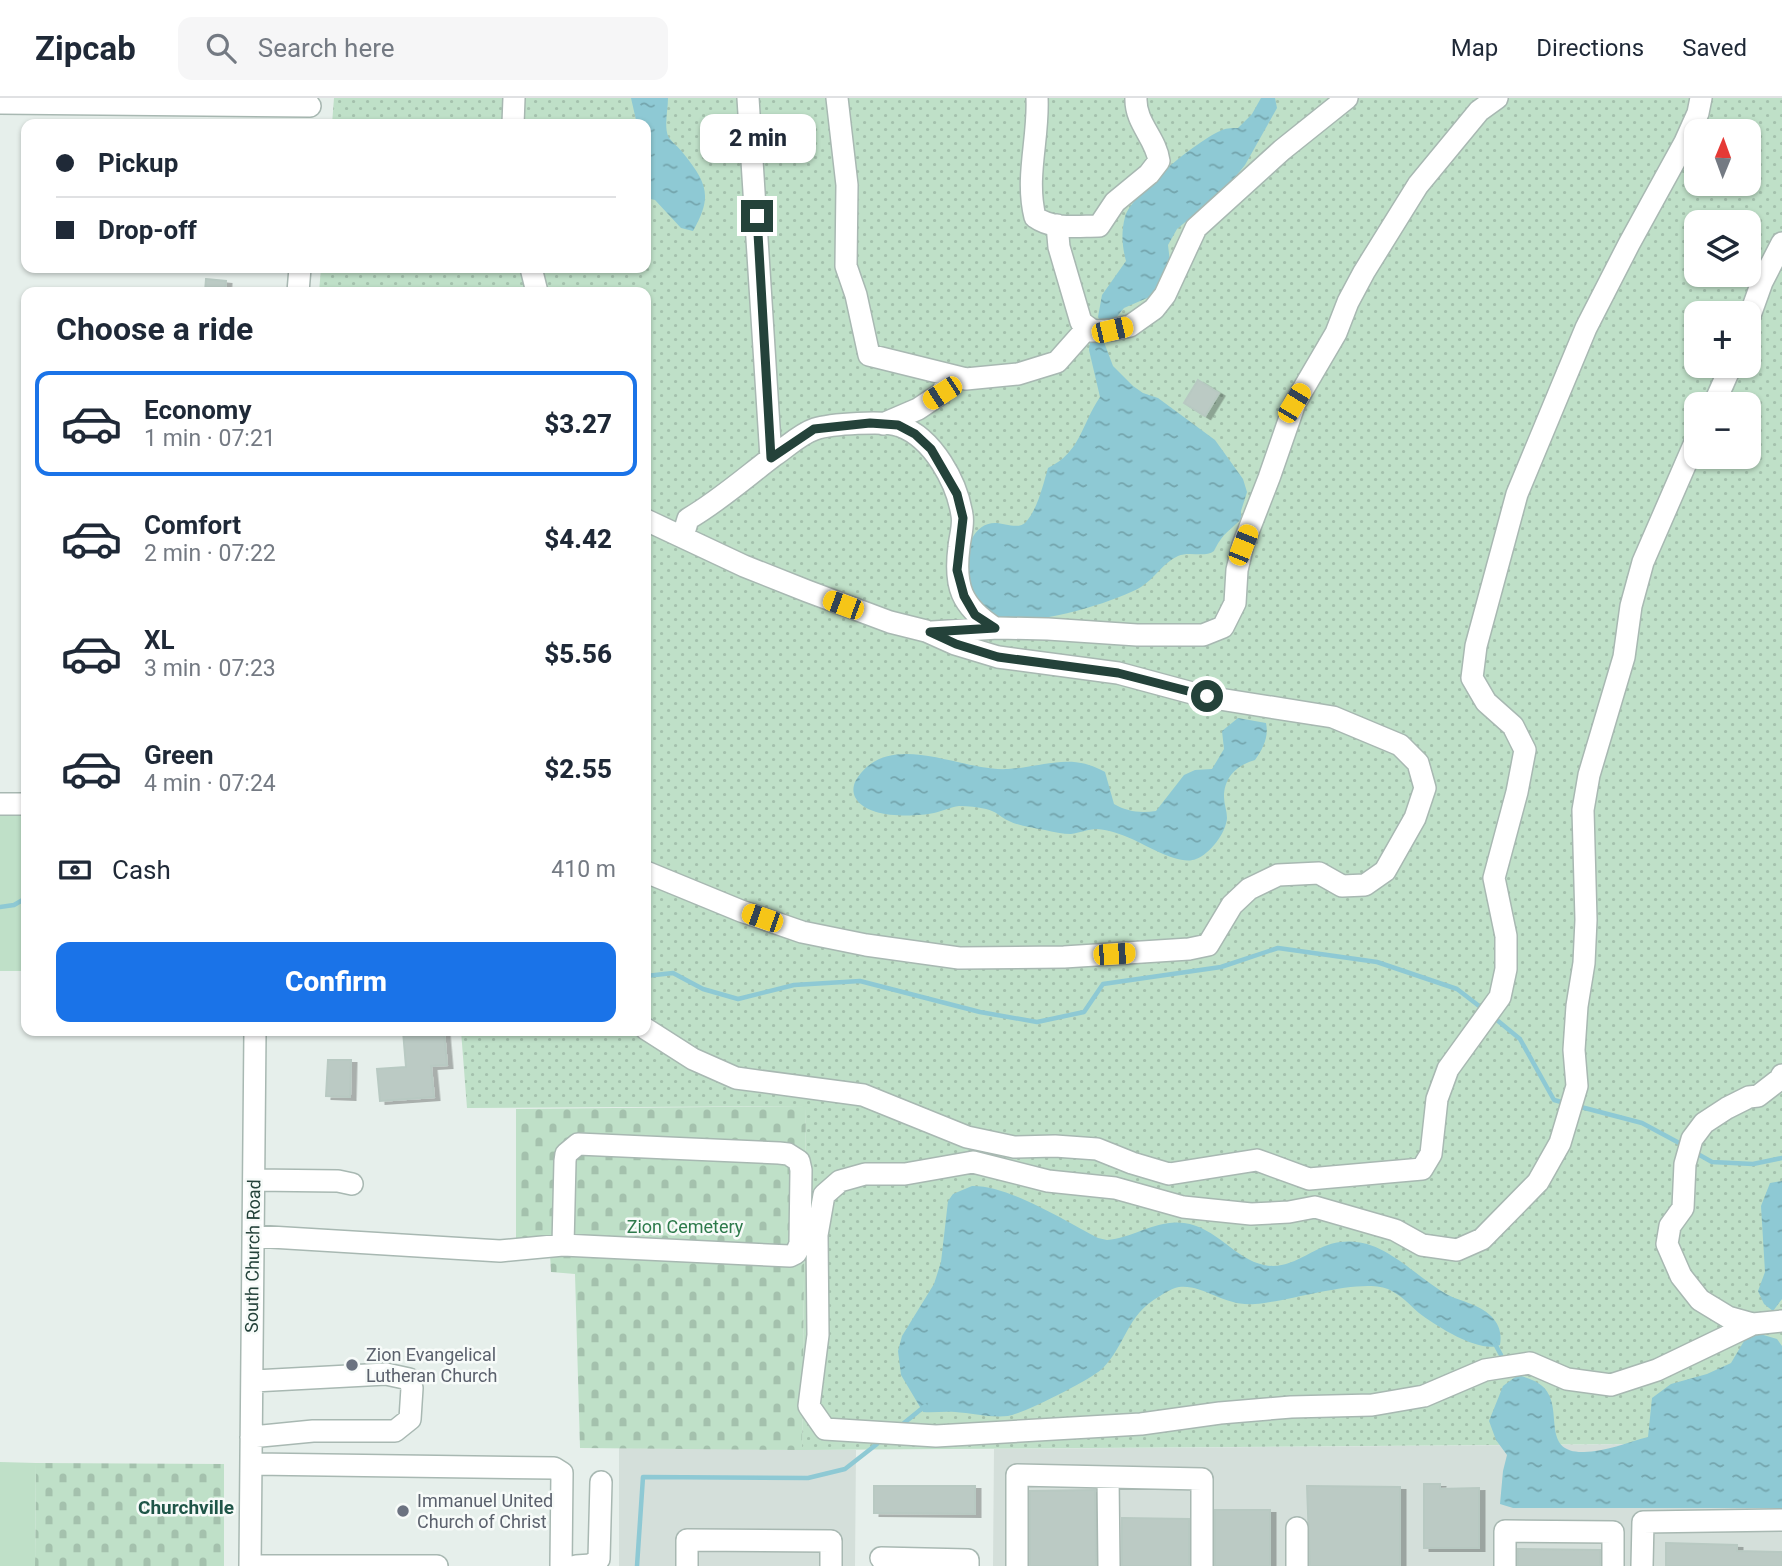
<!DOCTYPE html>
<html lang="en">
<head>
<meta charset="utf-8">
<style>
  :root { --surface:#fff; --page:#f6f6f7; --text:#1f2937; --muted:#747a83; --line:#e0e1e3; --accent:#1a73e8 }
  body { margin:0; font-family:Roboto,sans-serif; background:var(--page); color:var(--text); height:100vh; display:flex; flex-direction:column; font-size:26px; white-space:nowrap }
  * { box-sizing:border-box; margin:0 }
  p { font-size:23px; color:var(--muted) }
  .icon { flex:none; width:38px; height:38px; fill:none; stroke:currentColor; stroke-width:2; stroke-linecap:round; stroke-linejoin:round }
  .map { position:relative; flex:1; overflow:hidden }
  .details { position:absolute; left:21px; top:189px; width:630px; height:749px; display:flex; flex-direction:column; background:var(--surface); border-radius:14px; box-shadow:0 2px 5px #0004 }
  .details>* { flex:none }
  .hud { position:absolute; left:21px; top:21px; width:630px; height:154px; border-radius:14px; box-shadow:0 2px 5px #0004; display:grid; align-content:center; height:154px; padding:0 35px; background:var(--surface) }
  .needle { width:46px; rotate:1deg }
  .controls { position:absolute; left:1684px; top:21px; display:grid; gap:14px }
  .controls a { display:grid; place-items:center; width:77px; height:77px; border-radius:14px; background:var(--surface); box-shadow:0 2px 5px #0004; font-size:35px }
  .end { position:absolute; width:32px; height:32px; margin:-16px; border:9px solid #24423a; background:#fff; box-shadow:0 0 0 4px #fff }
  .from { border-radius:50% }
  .bubble { position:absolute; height:49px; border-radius:14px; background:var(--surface); box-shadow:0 2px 5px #0004; font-size:23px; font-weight:800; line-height:49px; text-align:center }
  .car { position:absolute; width:21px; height:42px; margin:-21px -10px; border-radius:9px; box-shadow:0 0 5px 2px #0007; background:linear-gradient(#f5c518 24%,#345 0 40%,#f5c518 0 76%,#345 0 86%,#f5c518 0) }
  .hud b { display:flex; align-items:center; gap:24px; height:66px; font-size:26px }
  .hud b+b { border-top:2px solid var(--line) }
  .hud i { width:18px; height:18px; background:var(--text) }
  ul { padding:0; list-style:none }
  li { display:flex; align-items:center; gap:21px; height:105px; margin:0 14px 10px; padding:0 21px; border:4px solid transparent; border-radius:14px }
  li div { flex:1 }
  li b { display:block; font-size:26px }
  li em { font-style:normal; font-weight:800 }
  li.on { border-color:var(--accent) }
  li>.icon { width:63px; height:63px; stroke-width:1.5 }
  h2 { padding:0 35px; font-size:32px; line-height:84px }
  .pay { display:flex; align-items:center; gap:18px; height:77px; padding:0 35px; font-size:26px }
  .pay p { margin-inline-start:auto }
  .cta { display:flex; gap:14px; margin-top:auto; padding:14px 35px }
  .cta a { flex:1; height:80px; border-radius:14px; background:var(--accent); color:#fff; font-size:28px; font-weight:800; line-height:80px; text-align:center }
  header { display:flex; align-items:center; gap:42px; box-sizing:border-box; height:98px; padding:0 35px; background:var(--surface); border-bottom:2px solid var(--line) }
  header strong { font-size:33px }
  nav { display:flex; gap:38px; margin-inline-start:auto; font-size:24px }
  .search { width:490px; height:63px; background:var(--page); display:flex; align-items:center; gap:18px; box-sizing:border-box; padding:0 24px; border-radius:14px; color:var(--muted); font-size:26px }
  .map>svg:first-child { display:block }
  .built { fill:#d4dfda }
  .grass { fill:url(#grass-dots); fill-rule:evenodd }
  .cemetery { fill:url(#cemetery-stones) }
  .park { fill:#bfe0c8 }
  .water { fill:url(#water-ripples) }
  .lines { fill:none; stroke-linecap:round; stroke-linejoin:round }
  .stream { stroke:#8ec9d4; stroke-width:4.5 }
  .building { fill:#bbcac4; stroke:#b8c9c2; stroke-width:2; filter:url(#shadow) }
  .minor-casing { stroke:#a8b8b2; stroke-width:24 }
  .minor { stroke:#fff; stroke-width:21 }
  .route { stroke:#24423a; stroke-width:9 }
  .worship-dot { fill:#6b7280; stroke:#f7fbf9; stroke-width:2.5 }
  .labels { text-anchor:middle; stroke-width:5; stroke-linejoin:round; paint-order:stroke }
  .park-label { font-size:18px; fill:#2d7a4b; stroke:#f7fbf9 }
  .street-label { font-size:18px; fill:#24423a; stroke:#f7fbf9 }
  .worship-label { font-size:18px; fill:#5b616d; stroke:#f7fbf9; text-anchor:start }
  .neighbourhood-label { font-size:19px; font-weight:bold; fill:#1f5548; stroke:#f7fbf9 }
</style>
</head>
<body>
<header>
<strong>Zipcab</strong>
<div class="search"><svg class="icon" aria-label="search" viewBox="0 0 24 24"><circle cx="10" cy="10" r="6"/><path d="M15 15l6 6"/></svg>Search here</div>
<nav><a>Map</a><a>Directions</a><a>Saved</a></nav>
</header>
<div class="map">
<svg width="1782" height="1468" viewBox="0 0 1782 1468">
  <defs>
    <pattern id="grass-dots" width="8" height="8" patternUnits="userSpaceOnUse" patternTransform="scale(1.75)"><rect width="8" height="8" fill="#bfe0c8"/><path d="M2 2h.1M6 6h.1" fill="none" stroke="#a4c1ad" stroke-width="1.8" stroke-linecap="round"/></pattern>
    <pattern id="cemetery-stones" width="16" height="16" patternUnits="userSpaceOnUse" patternTransform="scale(1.75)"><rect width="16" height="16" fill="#bfe0c8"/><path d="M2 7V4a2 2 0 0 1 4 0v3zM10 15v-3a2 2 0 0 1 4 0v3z" fill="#a4c1ad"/></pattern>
    <pattern id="water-ripples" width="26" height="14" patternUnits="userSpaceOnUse" patternTransform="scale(1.75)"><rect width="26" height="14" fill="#8ec9d4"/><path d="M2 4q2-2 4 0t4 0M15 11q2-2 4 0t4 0" fill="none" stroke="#74a5ad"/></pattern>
    <filter id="shadow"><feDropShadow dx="5.5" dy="3" stdDeviation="0" flood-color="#0004"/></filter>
  </defs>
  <rect width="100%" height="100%" fill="#e6efeb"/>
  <path class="built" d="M1782,1345v123h-789l1,-117z
    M619,1350l237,2 -1,116h-236z"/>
  <path class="grass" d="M334,0h1448v1345l-980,7 4,-344 -339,2 -6,-77h185v-739h-327l2,-24h325v-144h-314zM1696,33h52v53h-52zM1696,124h52v53h-52zM1696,215h52v53h-52zM1696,306h52v53h-52z"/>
  <path class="cemetery" d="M806,1008l-4,344 -222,-2 -5,-174 -24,-2 -1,-17 -34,2v-148z
    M36,1365l188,1v102h-189z"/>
  <path class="park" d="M26,710v163h-26v-162z
    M0,1364l36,1 -1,103h-35z"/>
  <path class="water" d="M631,0h37c0,12 -4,27 0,38 3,6 11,11 15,17 24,30 30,43 10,78l-12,-3 -26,-28 -9,-2v-74h-38l3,-3 25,-1z
    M1261,0h14l2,10 -32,57 -17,21 -51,43 -9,16 2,17 -16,33 -30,13 -14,17h-7l-5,-8 4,-22 24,-34c-4,-15 -5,-29 -1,-44 8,-25 72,-76 97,-87 5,-2 11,-2 16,-2l14,-14z
    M1091,238l11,1 11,29 20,20 10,7 15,5 57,42 28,39 4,13 -6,19v8c-7,8 -16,13 -22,23 -1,1 -4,7 -5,9 -9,7 -25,0 -36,5 -14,6 -24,23 -37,31 -27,16 -121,44 -149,30 -13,-6 -26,-32 -27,-45 -1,-19 7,-49 30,-49 10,0 24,7 31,-1 12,-14 17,-37 22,-54 33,-16 33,-43 52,-71l-11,-47z
    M1238,620l28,5c3,14 -3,26 -11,37 -18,5 -31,17 -31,37 0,7 3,14 3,21 -1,15 -17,36 -31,41 -16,7 -48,-13 -64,-20 -11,-5 -23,-9 -35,-10 -9,0 -18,4 -26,5 -8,0 -18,-2 -26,-4 -12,-2 -26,-4 -36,-9 -9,-4 -13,-10 -23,-12 -8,-2 -18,-3 -27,-3 -8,1 -17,5 -25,7 -20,4 -68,6 -79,-16 -4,-9 0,-17 6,-24 35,-42 102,-1 147,-4 36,-2 62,-17 97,3l9,32c14,8 26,9 42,7l28,-36 11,-5 17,-1 12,-20 -2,-18z
    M1782,1083v118l-9,12 -9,-7 -6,-13 7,-19 -4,-66 9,-23z
    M972,1088c36,-1 93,35 126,52l9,2c26,-2 50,-21 77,-17 32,4 51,36 80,42 29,6 50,-20 76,-23 44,-6 73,34 108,53 14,7 31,9 43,21 8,8 11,17 9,29 -20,9 -64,-19 -81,-32 -9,-8 -17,-17 -29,-23 -26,-14 -102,12 -135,14 -30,3 -52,-20 -76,-17 -6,1 -13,5 -19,9 -35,20 -33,48 -58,73 -12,11 -79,45 -94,47 -18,2 -36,-3 -53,-4 -11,-1 -21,1 -32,0l-22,-37 -3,-24 4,-15 32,-52 7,-22 7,-61 5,-7z
    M1760,1236l17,5 5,7v162h-269l-13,-4 3,-33 4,-16 -11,-15 -7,-19 14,-35 15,-11c12,4 25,7 31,20 11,22 -5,58 35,57 21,0 44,-10 64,-15l4,-39 19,-14 36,-10 24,-11 16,-27z"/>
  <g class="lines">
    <path class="stream" d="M0,809l14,-2 12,-7
      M646,878l27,-3 30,16 35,10 56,-14 66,-4 120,31 57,10 47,-10 19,-28 118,-17 57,-19 99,14 80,27 26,20
      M1492,918l28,23 34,61 11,3
      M1577,1008l65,17 41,22
      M1696,1055l16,9 41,2 29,-6
      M1494,1244l7,13
      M904,1325l21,-17
      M637,1468l6,-89 165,1 37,-9 32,-25"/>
  </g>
  <path class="building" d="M206,181l20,2 -1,11h-20z
    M1198,282l21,13 -14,23 -21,-13z
    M403,933h41l3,34 -16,1 3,31 -54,4 -3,-32 29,-2z
    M328,962h23l-1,37 -24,-1z
    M1424,1386h16v5l39,-1v60h-55z
    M874,1388h101v28l-101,-1z
    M1307,1388l93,1v79h-90z
    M1095,1392l1,76h-66v-75z
    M1215,1412h55v56h-55z
    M1122,1420l67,1v47h-67z
    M1666,1445l71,2v6l45,1v14h-116z
    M1518,1451l82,1v16h-82z"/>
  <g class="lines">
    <defs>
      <path id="minor" d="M748,0l23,360
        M837,0l10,87 -1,81 10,29 13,60 97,24 52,-5 39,-12 31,-35
        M1037,0c2,40 -12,79 -2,119 18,13 42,9 64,9l16,-24 34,-28 10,-13c-3,-23 -24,-38 -23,-63
        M0,5l310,3
        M513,26l1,-26
        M1057,127l2,22 22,75 12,9 19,-1 18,-4 24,-17 11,-14 31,-67 86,-78 65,-52
        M531,170l6,24
        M298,194l2,-24
        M1748,223l14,-39 20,-39
        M1714,306l17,-38
        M883,326l35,-15 24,-16 8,-18
        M1696,342l-53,122 -12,44 -7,51 -35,118 -6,35 3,110 -2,43 -7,43 -3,44 3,36 -17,57 -22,39 -56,57 -25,11 -35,-5 -27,-15 -80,-23 -26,5 -38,2 -68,-7 -68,-19 -67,-7 -75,-19 -68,12h-40l-25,7 -16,14 -7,40 1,100 -9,71 16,23 111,7 205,-12 79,-11 71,-6 81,-2 52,-9 61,-26 45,-7 37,16 44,6 46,-15 96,-46
        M646,422l98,46 63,25 83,31 36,9 29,13 43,13 120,16 89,24 126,20 67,28 18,18 7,25 -10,30 -30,53 -20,14 -23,1 -23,-13 -41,2 -29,14 -17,16 -24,40 -19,4 -125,8 -105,1 -93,-13 -64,-13 -61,-21 -95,-39
        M683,438l5,-17c31,-18 58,-42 87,-64 12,-8 25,-21 40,-26 15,-5 71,-9 85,-3 33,12 57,56 62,89 2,10 -2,21 -3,32 -5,39 2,59 36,81
        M932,534l66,-4 50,1 89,6h66l20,-8 12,-24 2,-33 6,-25 26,-67 26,-75 41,-70 12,-31 16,-30 54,-87 61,-74 18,-13
        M0,706h26
        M646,931l47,30 43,19 127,17 104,42 47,10 41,-1 42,3 35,14 37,11 88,-14 52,19 113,-10 9,-15 6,-55 11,-30 52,-72 6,-28v-33l-12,-58 23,-86 8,-42 -12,-24 -27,-24 -14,-24 4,-32 41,-152 69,-166 43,-84 56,-102 13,-29 3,-15
        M1782,977l-2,4 -22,17 -9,1 -22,11 -23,15 -12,16 -7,25 -2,44 -13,18 -3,18 14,32 19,24 28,17 25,7 29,-3
        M254,1082l84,1 14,3
        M253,1138l247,15 63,-6 227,11 6,-3 4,-9 1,-74 -2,-9 -11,-7 -9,-1 -201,-9 -12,10 -1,7 -2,84
        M251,1339l62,-6h82l15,-12 2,-31 -3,-9 -23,-5 -134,7
        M251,1366l303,4 8,5 -1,93
        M1108,1379l1,89
        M881,1460l87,2v6
        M250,1468l5,-535
        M250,1468h187
        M576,1468l15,-1 8,-6 2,-77
        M687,1468v-26l144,1v25
        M1017,1468v-91l185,4v87
        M1297,1468v-38
        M1505,1468v-35l108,1v34
        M1642,1468l1,-44 139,-2"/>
    </defs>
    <use href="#minor" class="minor-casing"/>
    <use href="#minor" class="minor"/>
  </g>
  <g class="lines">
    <path class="route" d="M757,118l14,242 43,-29 56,-6 28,2 17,9 16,15 26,45 6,24 -6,52 7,26 11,19 20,13 -65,4 26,12 42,13 120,16 89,23"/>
  </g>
  <g class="worship-dot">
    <circle cx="352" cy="1267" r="7"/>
    <circle cx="403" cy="1413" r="7"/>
  </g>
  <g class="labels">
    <g class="park-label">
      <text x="685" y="1135">Zion Cemetery</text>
    </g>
    <g class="street-label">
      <text transform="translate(253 1158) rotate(-89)" y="6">South Church Road</text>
    </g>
    <g class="worship-label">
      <text x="366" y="1263">Zion Evangelical<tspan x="366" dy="21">Lutheran Church</tspan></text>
      <text x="417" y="1409">Immanuel United<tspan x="417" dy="21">Church of Christ</tspan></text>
    </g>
    <g class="neighbourhood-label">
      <text x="186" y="1416">Churchville</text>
    </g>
  </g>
</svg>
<div class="controls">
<a><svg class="needle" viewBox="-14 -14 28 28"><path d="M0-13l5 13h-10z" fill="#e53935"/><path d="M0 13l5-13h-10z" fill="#747a83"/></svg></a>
<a><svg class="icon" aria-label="layers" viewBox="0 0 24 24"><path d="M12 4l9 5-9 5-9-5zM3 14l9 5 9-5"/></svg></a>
<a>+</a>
<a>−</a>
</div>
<i class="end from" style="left:1207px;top:598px"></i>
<i class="end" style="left:757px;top:118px"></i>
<div class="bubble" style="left:700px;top:16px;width:116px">2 min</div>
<i class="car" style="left:1112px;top:232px;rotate:77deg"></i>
<i class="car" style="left:942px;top:295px;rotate:237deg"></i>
<i class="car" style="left:1294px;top:305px;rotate:31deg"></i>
<i class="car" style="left:1243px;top:447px;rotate:22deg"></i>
<i class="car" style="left:843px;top:507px;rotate:290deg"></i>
<i class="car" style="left:762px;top:820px;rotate:289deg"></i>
<i class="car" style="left:1114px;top:856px;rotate:86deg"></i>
<div class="hud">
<b><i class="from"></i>Pickup</b>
<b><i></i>Drop-off</b>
</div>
<section class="details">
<h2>Choose a ride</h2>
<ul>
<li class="on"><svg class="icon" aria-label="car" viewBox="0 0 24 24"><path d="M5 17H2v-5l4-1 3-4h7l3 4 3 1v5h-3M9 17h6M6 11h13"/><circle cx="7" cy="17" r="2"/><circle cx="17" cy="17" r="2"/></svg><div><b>Economy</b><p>1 min · 07:21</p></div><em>$3.27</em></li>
<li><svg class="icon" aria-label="car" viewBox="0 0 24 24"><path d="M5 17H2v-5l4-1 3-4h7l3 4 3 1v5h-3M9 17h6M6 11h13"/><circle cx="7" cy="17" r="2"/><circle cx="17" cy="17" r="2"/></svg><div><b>Comfort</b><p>2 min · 07:22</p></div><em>$4.42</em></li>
<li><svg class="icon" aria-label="car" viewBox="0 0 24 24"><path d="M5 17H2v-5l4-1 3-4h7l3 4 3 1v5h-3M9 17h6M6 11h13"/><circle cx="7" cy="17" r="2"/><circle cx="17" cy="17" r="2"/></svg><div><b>XL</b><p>3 min · 07:23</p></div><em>$5.56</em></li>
<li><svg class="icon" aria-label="car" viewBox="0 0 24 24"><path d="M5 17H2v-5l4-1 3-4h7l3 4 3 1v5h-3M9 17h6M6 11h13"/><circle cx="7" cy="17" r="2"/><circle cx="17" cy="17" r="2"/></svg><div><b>Green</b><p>4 min · 07:24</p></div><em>$2.55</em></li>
</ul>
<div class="pay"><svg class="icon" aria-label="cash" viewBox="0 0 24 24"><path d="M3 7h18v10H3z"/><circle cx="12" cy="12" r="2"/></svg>Cash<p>410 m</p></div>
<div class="cta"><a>Confirm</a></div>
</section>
</div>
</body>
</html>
